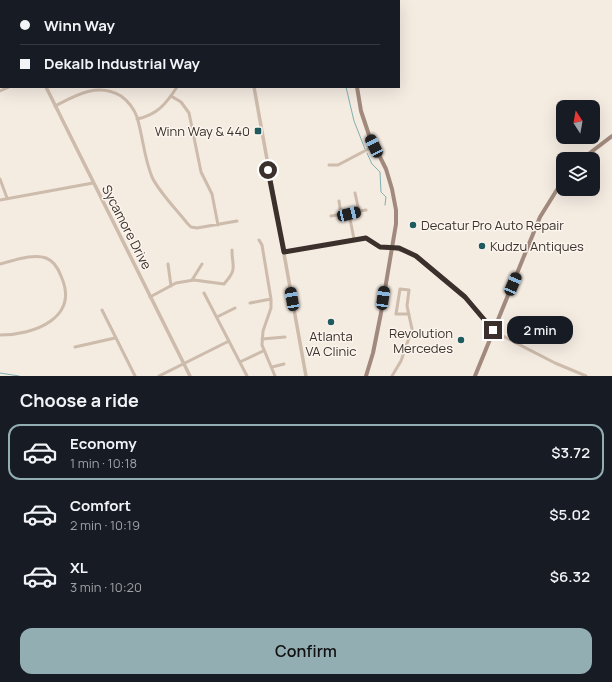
<!DOCTYPE html>
<html lang="en">
<head>
<meta charset="utf-8">
<style>
  :root { --surface:#171b24; --page:#242831; --text:#f1f3f6; --muted:#9ea1a6; --line:#363941; --accent:#92aeb2 }
  body { margin:0; font-family:Manrope,sans-serif; background:var(--page); color:var(--text); height:100vh; display:flex; flex-direction:column; font-size:15px; white-space:nowrap }
  * { box-sizing:border-box; margin:0 }
  p { font-size:13px; color:var(--muted) }
  .icon { flex:none; width:22px; height:22px; fill:none; stroke:currentColor; stroke-width:2; stroke-linecap:round; stroke-linejoin:round }
  .map { position:relative; height:376px; overflow:hidden }
  .sheet { display:flex; flex-direction:column; background:var(--surface); flex:1 }
  .sheet>* { flex:none }
  .guide { position:absolute; left:0px; top:0px; width:400px; height:88px; box-shadow:0 4px 16px #0002; display:grid; align-content:center; height:88px; padding:0 20px; background:var(--surface) }
  .needle { width:26px; rotate:349deg }
  .buttons { position:absolute; left:556px; top:100px; display:grid; gap:8px }
  .buttons a { display:grid; place-items:center; width:44px; height:44px; border-radius:8px; background:var(--surface); box-shadow:0 4px 16px #0002; font-size:20px }
  .end { position:absolute; width:18px; height:18px; margin:-9px; border:5px solid #3b302b; background:#fff; box-shadow:0 0 0 2px #fff }
  .from { border-radius:50% }
  .bubble { position:absolute; height:28px; border-radius:12px; background:var(--surface); box-shadow:0 4px 16px #0002; font-size:13px; font-weight:600; line-height:28px; text-align:center }
  .car { position:absolute; width:12px; height:24px; margin:-12px -6px; border-radius:5px; box-shadow:0 0 3px 1px #0007; background:linear-gradient(#222 24%,#8ab4d8 0 40%,#222 0 76%,#8ab4d8 0 86%,#222 0) }
  .guide b { display:flex; align-items:center; gap:14px; height:38px; font-size:15px }
  .guide b+b { border-top:1px solid var(--line) }
  .guide i { width:10px; height:10px; background:var(--text) }
  ul { padding:0; list-style:none }
  li { display:flex; align-items:center; gap:12px; height:56px; margin:0 8px 6px; padding:0 12px; border:2px solid transparent; border-radius:12px }
  li div { flex:1 }
  li b { display:block; font-size:15px }
  li em { font-style:normal; font-weight:600 }
  li.active { border-color:var(--accent) }
  li>.icon { width:36px; height:36px; stroke-width:1.5 }
  h2 { padding:0 20px; font-size:18px; line-height:48px }
  .cta { display:flex; gap:8px; margin-top:auto; padding:8px 20px }
  .cta a { flex:1; height:46px; border-radius:12px; background:var(--accent); color:#111; font-size:16px; font-weight:600; line-height:46px; text-align:center }
  .map>svg:first-child { display:block }
  .lines { fill:none; stroke-linecap:round; stroke-linejoin:round }
  .stream { stroke:#7fb0b2; stroke-width:1 }
  .minor { stroke:#cdbbac; stroke-width:3 }
  .tertiary { stroke:#cdbbac; stroke-width:3.5 }
  .secondary { stroke:#a18a7d; stroke-width:4 }
  .route { stroke:#3b302b; stroke-width:5 }
  .poi-dot { fill:#1f5a5e; stroke:#fbf5ee; stroke-width:1.5 }
  .labels { text-anchor:middle; stroke-width:3; stroke-linejoin:round; paint-order:stroke }
  .poi-label { font-size:13px; fill:#3b302b; stroke:#fbf5ee; text-anchor:end }
  .street-label { font-size:13px; fill:#3b302b; stroke:#fbf5ee }
</style>
</head>
<body>
<div class="map">
<svg width="612" height="376" viewBox="0 0 612 376">
  <rect width="100%" height="100%" fill="#f4ebe1"/>
  <g class="lines">
    <path class="stream" d="M340,0v1
      M346,87l8,34 11,28
      M367,153l5,11 8,8 1,20 5,5 -1,8
      M0,373l19,3"/>
    <path class="minor" d="M98,0v1
      M289,0v1
      M0,91l9,-4
      M171,96l10,6 8,11 12,59 11,22 6,31
      M55,106c21,-11 43,-24 66,-10 7,5 13,13 16,21 6,20 7,41 15,60 7,15 24,32 35,46l4,4 6,1 40,-7
      M137,119c20,-4 29,-15 40,-32
      M329,165h9l36,-19
      M0,179l7,19
      M355,193l4,18
      M0,200l93,-17
      M339,201l2,14
      M349,214l5,25
      M331,216l35,-6
      M259,240l3,5 9,54v9l-8,23 -1,14 13,31
      M392,248l18,5 14,9 41,35 32,36 58,30 31,13
      M0,264c13,-3 33,-11 46,-6 8,3 12,10 15,18 19,42 -27,59 -61,59
      M168,264l3,22
      M192,280l10,-16
      M204,293l43,83
      M150,297l26,-14 18,-3 30,4c14,-16 8,-16 8,-34
      M250,303l21,-4
      M102,310l33,66
      M217,317l18,-9
      M262,339l23,-2
      M75,347l40,-9
      M240,362l23,-11
      M272,367l12,-3
      M159,376l70,-35
      M392,376l9,-15 11,-32 -5,-23 2,-16 -9,-1 -4,25h13"/>
    <path class="tertiary" d="M3,0v1
      M224,0v1
      M46,87l144,289
      M254,87l52,289
      M284,252l81,-14 15,9 12,1"/>
    <path class="secondary" d="M350,0v1
      M357,87l4,24 8,24 17,34 6,20 4,21v14l-15,89 -8,40 -7,23
      M582,159l30,-23
      M475,376l65,-159 23,-37"/>
  </g>
  <g class="lines">
    <path class="route" d="M268,170l16,82 82,-14 14,9 19,1 17,8 49,41 28,33"/>
  </g>
  <g class="poi-dot">
    <rect x="254" y="127" width="8" height="8" rx="2"/>
    <circle cx="413" cy="225" r="4"/>
    <circle cx="482" cy="246" r="4"/>
    <circle cx="331" cy="322" r="4"/>
    <circle cx="461" cy="340" r="4"/>
  </g>
  <g class="labels">
    <g class="poi-label">
      <text x="250" y="136">Winn Way &amp; 440</text>
      <text x="421" y="230" text-anchor="start">Decatur Pro Auto Repair</text>
      <text x="490" y="251" text-anchor="start">Kudzu Antiques</text>
      <text x="453" y="338">Revolution<tspan x="453" dy="15">Mercedes</tspan></text>
      <text x="331" y="341" text-anchor="middle">Atlanta<tspan x="331" dy="15">VA Clinic</tspan></text>
    </g>
    <g class="street-label">
      <text transform="translate(127 227) rotate(63)" y="5">Sycamore Drive</text>
    </g>
  </g>
</svg>
<div class="buttons">
<a><svg class="needle" viewBox="-14 -14 28 28"><path d="M0-13l5 13h-10z" fill="#e53935"/><path d="M0 13l5-13h-10z" fill="#9ea1a6"/></svg></a>
<a><svg class="icon" aria-label="layers" viewBox="0 0 24 24"><path d="M12 4l9 5-9 5-9-5zM3 14l9 5 9-5"/></svg></a>
</div>
<i class="end from" style="left:268px;top:170px"></i>
<i class="end" style="left:493px;top:330px"></i>
<div class="bubble" style="left:507px;top:316px;width:66px">2 min</div>
<i class="car" style="left:374px;top:146px;rotate:334deg"></i>
<i class="car" style="left:349px;top:214px;rotate:77deg"></i>
<i class="car" style="left:513px;top:284px;rotate:23deg"></i>
<i class="car" style="left:383px;top:298px;rotate:8deg"></i>
<i class="car" style="left:292px;top:299px;rotate:350deg"></i>
<div class="guide">
<b><i class="from"></i>Winn Way</b>
<b><i></i>Dekalb Industrial Way</b>
</div>
</div>
<section class="sheet">
<h2>Choose a ride</h2>
<ul>
<li class="active"><svg class="icon" aria-label="car" viewBox="0 0 24 24"><path d="M5 17H2v-5l4-1 3-4h7l3 4 3 1v5h-3M9 17h6M6 11h13"/><circle cx="7" cy="17" r="2"/><circle cx="17" cy="17" r="2"/></svg><div><b>Economy</b><p>1 min · 10:18</p></div><em>$3.72</em></li>
<li><svg class="icon" aria-label="car" viewBox="0 0 24 24"><path d="M5 17H2v-5l4-1 3-4h7l3 4 3 1v5h-3M9 17h6M6 11h13"/><circle cx="7" cy="17" r="2"/><circle cx="17" cy="17" r="2"/></svg><div><b>Comfort</b><p>2 min · 10:19</p></div><em>$5.02</em></li>
<li><svg class="icon" aria-label="car" viewBox="0 0 24 24"><path d="M5 17H2v-5l4-1 3-4h7l3 4 3 1v5h-3M9 17h6M6 11h13"/><circle cx="7" cy="17" r="2"/><circle cx="17" cy="17" r="2"/></svg><div><b>XL</b><p>3 min · 10:20</p></div><em>$6.32</em></li>
</ul>
<div class="cta"><a>Confirm</a></div>
</section>
</body>
</html>
